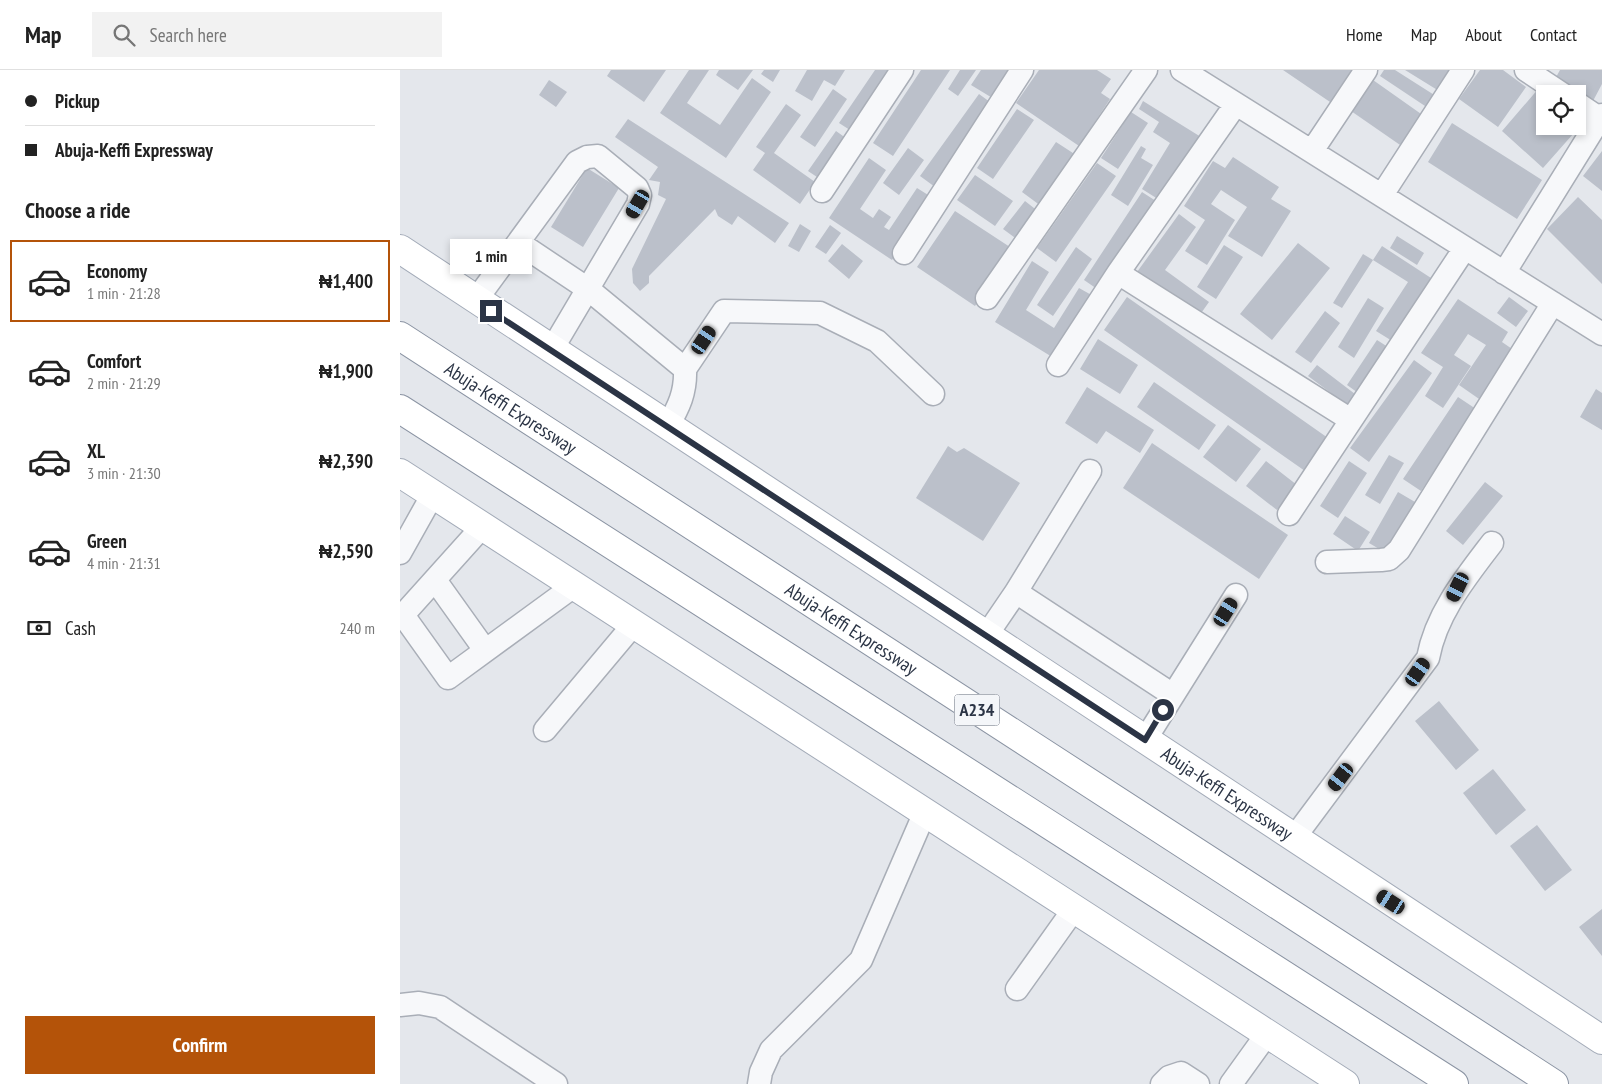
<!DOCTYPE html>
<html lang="en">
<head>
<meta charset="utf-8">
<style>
  :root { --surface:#fff; --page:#f2f2f2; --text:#222; --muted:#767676; --line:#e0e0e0; --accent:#b45309 }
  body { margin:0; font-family:"PT Sans Narrow",sans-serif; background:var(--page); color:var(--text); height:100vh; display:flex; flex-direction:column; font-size:19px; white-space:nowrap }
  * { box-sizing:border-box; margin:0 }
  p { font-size:16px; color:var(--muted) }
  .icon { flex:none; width:28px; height:28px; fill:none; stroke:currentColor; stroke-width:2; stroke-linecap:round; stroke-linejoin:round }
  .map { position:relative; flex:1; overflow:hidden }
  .drawer { display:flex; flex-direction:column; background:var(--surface); width:400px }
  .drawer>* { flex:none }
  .guide { display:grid; align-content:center; height:110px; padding:0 25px; background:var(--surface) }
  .tools { position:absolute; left:1136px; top:15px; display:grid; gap:10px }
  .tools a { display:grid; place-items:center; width:50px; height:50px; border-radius:0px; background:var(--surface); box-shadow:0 2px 8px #0003; font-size:25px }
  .end { position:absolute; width:22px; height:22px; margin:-11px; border:6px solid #2b3445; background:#fff; box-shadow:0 0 0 2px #fff }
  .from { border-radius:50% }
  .bubble { position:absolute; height:35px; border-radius:0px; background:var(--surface); box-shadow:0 2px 8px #0003; font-size:16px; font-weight:800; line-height:35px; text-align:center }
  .car { position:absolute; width:15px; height:30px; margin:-15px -8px; border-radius:6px; box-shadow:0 0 4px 1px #0007; background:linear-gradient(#222 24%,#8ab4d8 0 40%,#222 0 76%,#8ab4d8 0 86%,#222 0) }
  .guide b { display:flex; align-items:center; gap:18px; height:48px; font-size:19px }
  .guide b+b { border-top:1px solid var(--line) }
  .guide i { width:12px; height:12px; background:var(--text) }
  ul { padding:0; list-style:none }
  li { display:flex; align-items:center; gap:15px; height:82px; margin:0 10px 8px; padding:0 15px; border:2px solid transparent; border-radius:0px }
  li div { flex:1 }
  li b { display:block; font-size:19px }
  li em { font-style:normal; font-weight:800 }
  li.on { border-color:var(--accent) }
  li>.icon { width:45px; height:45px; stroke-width:1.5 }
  h2 { padding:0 25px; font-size:22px; line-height:60px }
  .pay { display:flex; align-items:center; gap:12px; height:55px; padding:0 25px; font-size:19px }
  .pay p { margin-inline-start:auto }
  .action { display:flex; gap:10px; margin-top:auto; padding:10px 25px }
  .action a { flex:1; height:58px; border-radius:0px; background:var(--accent); color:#fff; font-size:20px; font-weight:800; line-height:58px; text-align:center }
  header { display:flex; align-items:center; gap:30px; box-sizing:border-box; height:70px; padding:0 25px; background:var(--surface); border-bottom:1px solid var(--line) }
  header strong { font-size:24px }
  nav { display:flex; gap:28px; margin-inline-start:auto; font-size:18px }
  .search { width:350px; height:45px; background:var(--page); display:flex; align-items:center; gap:12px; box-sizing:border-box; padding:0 18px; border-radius:0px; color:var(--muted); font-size:19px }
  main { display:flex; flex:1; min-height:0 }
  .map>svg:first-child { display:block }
  .building { fill:#bbc0ca }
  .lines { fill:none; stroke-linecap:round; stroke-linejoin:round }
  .minor-casing { stroke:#a9aeb7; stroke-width:25 }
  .major-casing { stroke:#a3abb8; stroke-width:30 }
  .highway-casing { stroke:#8b94a3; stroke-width:30 }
  .minor { stroke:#f7f8fa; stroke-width:22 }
  .major { stroke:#fff; stroke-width:28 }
  .highway { stroke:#fff; stroke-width:28 }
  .route { stroke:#2b3445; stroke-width:6 }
  .labels { text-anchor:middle; stroke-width:4; stroke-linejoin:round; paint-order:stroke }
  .shield { fill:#f4f6f9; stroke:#676e7b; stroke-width:1 }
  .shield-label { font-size:18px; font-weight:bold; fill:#2b3445 }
  .street-label { font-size:19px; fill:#2b3445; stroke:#f4f6f9 }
</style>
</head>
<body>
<header>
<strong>Map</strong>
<div class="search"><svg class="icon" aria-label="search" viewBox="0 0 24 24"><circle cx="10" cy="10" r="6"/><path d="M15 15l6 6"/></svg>Search here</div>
<nav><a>Home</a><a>Map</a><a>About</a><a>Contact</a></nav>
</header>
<main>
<section class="drawer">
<div class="guide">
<b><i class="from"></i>Pickup</b>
<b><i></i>Abuja-Keffi Expressway</b>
</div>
<h2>Choose a ride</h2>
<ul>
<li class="on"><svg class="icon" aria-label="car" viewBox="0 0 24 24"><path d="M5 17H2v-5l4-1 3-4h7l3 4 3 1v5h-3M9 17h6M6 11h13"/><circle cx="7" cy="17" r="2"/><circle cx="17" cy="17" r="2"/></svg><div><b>Economy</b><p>1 min · 21:28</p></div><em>₦1,400</em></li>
<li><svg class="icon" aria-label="car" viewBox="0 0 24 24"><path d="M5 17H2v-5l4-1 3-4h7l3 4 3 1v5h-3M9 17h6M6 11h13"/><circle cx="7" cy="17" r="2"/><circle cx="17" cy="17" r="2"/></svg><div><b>Comfort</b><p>2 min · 21:29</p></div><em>₦1,900</em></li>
<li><svg class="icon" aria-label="car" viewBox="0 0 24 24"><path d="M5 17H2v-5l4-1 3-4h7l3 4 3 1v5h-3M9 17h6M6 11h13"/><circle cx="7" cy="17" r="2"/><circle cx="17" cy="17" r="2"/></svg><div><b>XL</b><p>3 min · 21:30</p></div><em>₦2,390</em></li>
<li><svg class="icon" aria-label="car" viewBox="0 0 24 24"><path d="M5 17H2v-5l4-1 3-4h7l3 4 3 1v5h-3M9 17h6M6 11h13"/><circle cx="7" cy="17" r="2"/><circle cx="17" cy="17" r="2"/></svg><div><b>Green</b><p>4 min · 21:31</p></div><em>₦2,590</em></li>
</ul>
<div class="pay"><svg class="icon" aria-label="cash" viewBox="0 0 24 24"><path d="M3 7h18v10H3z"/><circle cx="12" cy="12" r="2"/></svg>Cash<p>240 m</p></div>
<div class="action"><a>Confirm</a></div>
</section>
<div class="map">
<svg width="1202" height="1014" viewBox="0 0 1202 1014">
  <rect width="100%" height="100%" fill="#e4e7ec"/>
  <path class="building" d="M211,0h55l-22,32 -37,-26z
    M289,0h20l-22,33 33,22 32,-47 19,14 -45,66 -66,-45z
    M319,0h34l-15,20 -22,-15z
    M364,0h16l-7,12 -12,-8z
    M407,0h38l-10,16 -11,-6 -12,21 -17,-10z
    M475,0h19l-41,62 -14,-9z
    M521,0h29l-57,86 -20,-13z
    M560,0h16l-18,26 -10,-7z
    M581,0h32l-19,29 -23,-14z
    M639,0h58l14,9 -10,14 9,6 -31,47 -63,-43z
    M883,0h73l-23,34z
    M984,0h11l44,28 -8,12 -51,-34z
    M1005,0h46l-12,21z
    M1080,0h23l23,17 -28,40 -39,-28z
    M1160,0h42v14l-9,17 -38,-22z
    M149,10l18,12 -11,15 -17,-12z
    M973,10l51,36 -21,31 -52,-36z
    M1139,18l6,5v33h33v-4l3,3 -38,43 -41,-37z
    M433,19l14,10 -32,48 -15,-10z
    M579,24l15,11 -59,82 -15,-11z
    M743,31l58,36 -40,64 -19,-12 28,-46 -17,-11 6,-10 -20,-13z
    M386,34l15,11 -27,38 41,29 -15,22 -47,-34 12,-17 -9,-6z
    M617,39l17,11 -41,59 -16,-11z
    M731,42l17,11 -30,46 -17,-11z
    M228,49l161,104 -14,20 -37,-27 -6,9 -14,-9 -3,-7 -66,67v7l-9,8 -7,-8 -1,-14 34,-70 -8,-4 2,-13 -11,-2 9,-13 -43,-30z
    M1052,53l90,57 -25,39 -89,-57z
    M436,61l14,10 -27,40 -15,-10z
    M656,72l20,13 -35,51 -19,-14z
    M741,76l5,3 -5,9 12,7 -25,41 -17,-11z
    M508,78l16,12 -25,35 -16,-12z
    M1202,81v40l-19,-15z
    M833,87l46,30 -8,12 20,12 -29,46 -34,-21 19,-29 -26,-17 -10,14 24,16 -28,45 -22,-14 20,-31 -21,-14 29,-45 12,7z
    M469,88l17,12 -26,39 13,9 6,-9 12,8 -7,10 5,3 28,-42 16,10 -41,62 -63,-42z
    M697,93l19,13 -60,86 -19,-14z
    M187,98l32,20 -36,59 -32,-20z
    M575,105l38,26 -18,25 -38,-26z
    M742,122l17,11 -59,88 -16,-11z
    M1178,127l24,23v64l-55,-55z
    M625,131l14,11 -21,28 -15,-11z
    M555,141l58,38 -38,57 -58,-39z
    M779,144l17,13 -31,43 44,32 -10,14 -62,-44z
    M400,154l11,7 -12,21 -11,-6z
    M430,155l11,8 -15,21 -11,-7z
    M997,166l27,17 -7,12 -27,-17z
    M898,173l32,25 -58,72 -32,-26z
    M442,174l21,17 -14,18 -21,-18z
    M824,175l19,12 -27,42 -19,-12z
    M982,176l49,32 -8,12 7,4 -33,50 -21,-13 32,-49 -35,-22z
    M676,177l16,12 -39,57 -16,-11z
    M963,184l10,6 -31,48 -9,-5z
    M632,191l17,11 -23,38 28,18 25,-40 16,9 -38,63 -62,-38z
    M727,227l201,141 -23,33 -201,-141z
    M1109,227l19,14 -12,16 -19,-14z
    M968,228l16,10 -30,50 -16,-11z
    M1058,229l50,33 -6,10 13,9 -33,50 -23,-16 27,-40 -18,-11 -14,21 17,11 -28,42 -18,-12 18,-29 -22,-14z
    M925,241l15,12 -29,40 -16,-11z
    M698,269l40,26 -18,29 -40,-25z
    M977,270l14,9 -30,46 -14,-10z
    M1014,290l18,13 -63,89 -19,-14z
    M917,295l38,29 -8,11 -39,-29z
    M754,312l62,43 -17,25 -62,-43z
    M687,317l67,43 -14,23 -34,-22 -9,13 -32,-21z
    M1196,319l6,4v37l-22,-13z
    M1058,327l18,12 -55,82 -18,-12z
    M828,355l33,24 -25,33 -33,-25z
    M752,373l136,92 -29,44 -136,-91z
    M548,376l9,6 7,-4 56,35 -37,58 -67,-43z
    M989,385l15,8 -24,41 -15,-9z
    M866,391l31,24 -20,25 -31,-24z
    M949,391l18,12 -29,45 -18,-12z
    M1085,412l18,14 -40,49 -17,-14z
    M998,422l17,10 -29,51 -17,-10z
    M945,446l25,16 -12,19 -25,-17z
    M1039,631l40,49 -23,20 -41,-49z
    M1093,699l33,41 -30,25 -33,-42z
    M1137,755l35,45 -27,21 -35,-45z
    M1202,839v47l-23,-29z"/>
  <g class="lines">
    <defs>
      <path id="minor" d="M782,0l420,264
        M1126,0l36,24
        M1178,34l24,16
        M912,81l54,-81
        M422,121l80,-121
        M982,125l81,-125
        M119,173l69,46 97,80c1,23 -6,38 -18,58
        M504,183l118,-183
        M718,203l233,147
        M1104,203l98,-158
        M587,228l159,-228
        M76,230l101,-138 10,-5 11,-1 39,32 3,7 -2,9 -87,147
        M658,295l60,-92 118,-169
        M285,299l39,-58 96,2 57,28 56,53
        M889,444l176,-266
        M83,456l-80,89 45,63 126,-92
        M0,483l33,-59
        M927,492l54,-2 8,-1 10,-9 154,-247
        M35,510l50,70
        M616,522l157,103
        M586,566l30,-44 74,-121
        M145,660l89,-106
        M745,670l91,-145
        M894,768l134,-180c8,-44 38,-81 64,-115
        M617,919l57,-80
        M0,935l19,-2 21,4 116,77
        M359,1014l2,-12 10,-22 90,-90 64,-148
        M762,1014l7,-7 12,-4 17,11
        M831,1014l36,-50"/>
      <g id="major">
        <path id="s1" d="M0,179l1202,791"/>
        <path d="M0,403l945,611"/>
      </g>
      <g id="highway">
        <path id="s2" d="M0,266l1154,748"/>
        <path d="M0,339l1054,675"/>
      </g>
    </defs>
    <use href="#minor" class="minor-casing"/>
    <use href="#major" class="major-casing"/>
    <use href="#highway" class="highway-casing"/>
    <use href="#minor" class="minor"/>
    <use href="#major" class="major"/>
    <use href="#highway" class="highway"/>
  </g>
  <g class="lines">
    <path class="route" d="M91,241l654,429 18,-30"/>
  </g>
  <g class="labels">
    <rect class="shield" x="554.5" y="624.5" width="45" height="31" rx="4"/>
    <g class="shield-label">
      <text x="577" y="646">A234</text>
    </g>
    <g class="street-label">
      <text dy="7" stroke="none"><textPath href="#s2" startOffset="132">Abuja-Keffi Expressway</textPath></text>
      <text dy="7" stroke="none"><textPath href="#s2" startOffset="538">Abuja-Keffi Expressway</textPath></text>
      <text dy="7" stroke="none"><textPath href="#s1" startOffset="990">Abuja-Keffi Expressway</textPath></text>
    </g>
  </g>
</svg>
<div class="tools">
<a><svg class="icon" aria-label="locate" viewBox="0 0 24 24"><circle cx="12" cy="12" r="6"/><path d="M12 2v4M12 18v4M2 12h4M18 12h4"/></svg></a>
</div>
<i class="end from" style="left:763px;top:640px"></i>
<i class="end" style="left:91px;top:241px"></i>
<div class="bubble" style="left:50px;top:169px;width:82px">1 min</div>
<i class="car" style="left:238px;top:134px;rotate:210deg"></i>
<i class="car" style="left:304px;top:270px;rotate:34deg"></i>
<i class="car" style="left:1058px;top:517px;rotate:206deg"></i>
<i class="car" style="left:826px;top:542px;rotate:32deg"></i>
<i class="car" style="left:1018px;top:602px;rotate:35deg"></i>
<i class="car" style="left:941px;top:707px;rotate:217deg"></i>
<i class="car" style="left:991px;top:832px;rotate:303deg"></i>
</div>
</main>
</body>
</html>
